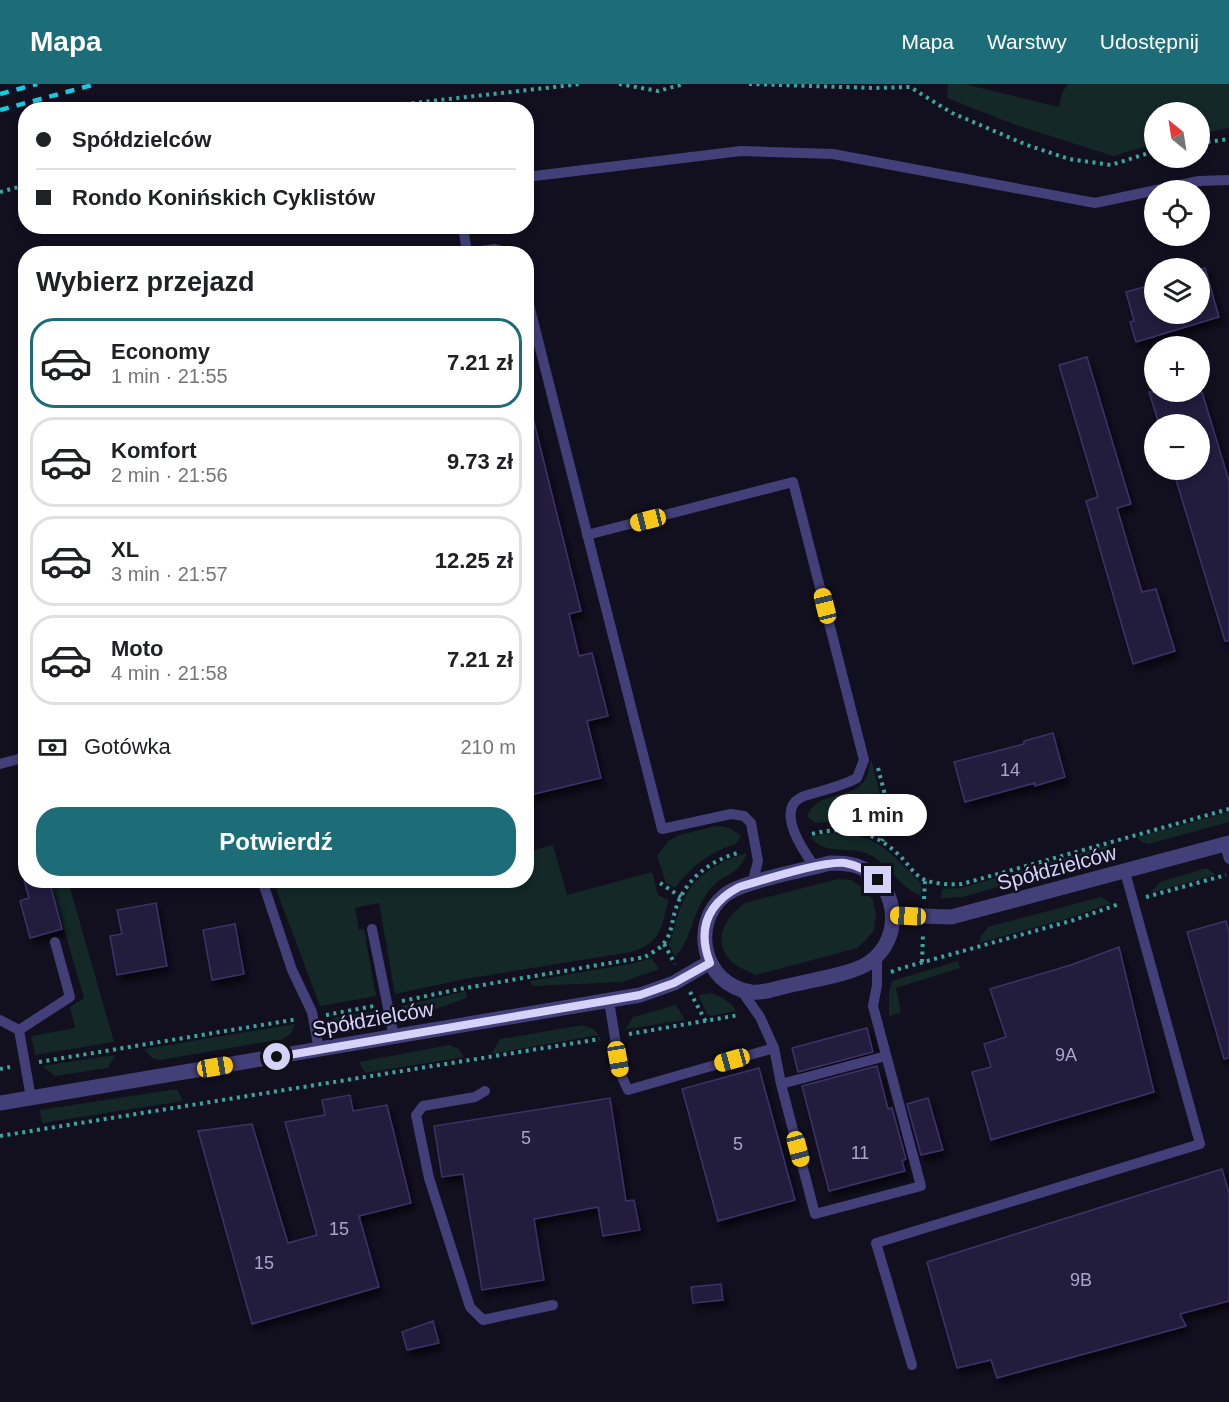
<!DOCTYPE html>
<html lang="pl">
<head>
<meta charset="utf-8">
<style>
  :root { --surface:#fff; --page:#f2f2f2; --text:#202124; --muted:#757577; --line:#e0e0e0; --accent:#1d6d78 }
  body { margin:0; font-family:Arial,sans-serif; background:var(--page); color:var(--text); height:100vh; display:flex; flex-direction:column; font-size:22px; white-space:nowrap }
  * { box-sizing:border-box; margin:0 }
  p { font-size:20px; color:var(--muted) }
  .icon { flex:none; width:33px; height:33px; fill:none; stroke:currentColor; stroke-width:2; stroke-linecap:round; stroke-linejoin:round }
  .map { position:relative; flex:1; overflow:hidden }
  .side { position:absolute; left:18px; top:162px; width:516px; height:642px; display:flex; flex-direction:column; background:var(--surface); border-radius:24px; box-shadow:0 3px 9px #0003 }
  .side>* { flex:none }
  .hud { position:absolute; left:18px; top:18px; width:516px; height:132px; border-radius:24px; box-shadow:0 3px 9px #0003; display:grid; align-content:center; height:132px; padding:0 18px; background:var(--surface) }
  .needle { width:39px; rotate:330deg }
  .buttons { position:absolute; left:1144px; top:18px; display:grid; gap:12px }
  .buttons a { display:grid; place-items:center; width:66px; height:66px; border-radius:50%; background:var(--surface); box-shadow:0 3px 9px #0003; font-size:30px }
  .end { position:absolute; width:27px; height:27px; margin:-14px; border:8px solid #d7d2fa; background:#111; box-shadow:0 0 0 3px #111 }
  .from { border-radius:50% }
  .bubble { position:absolute; height:42px; border-radius:21px; background:var(--surface); box-shadow:0 3px 9px #0003; font-size:20px; font-weight:700; line-height:42px; text-align:center }
  .car { position:absolute; width:18px; height:36px; margin:-18px -9px; border-radius:8px; box-shadow:0 0 4px 2px #0007; background:linear-gradient(#f5c518 24%,#345 0 40%,#f5c518 0 76%,#345 0 86%,#f5c518 0) }
  .hud b { display:flex; align-items:center; gap:21px; height:57px; font-size:22px }
  .hud b+b { border-top:2px solid var(--line) }
  .hud i { width:15px; height:15px; background:var(--text) }
  ul { padding:0; list-style:none }
  li { display:flex; align-items:center; gap:18px; height:90px; margin:0 12px 9px; padding:0 6px; border:3px solid var(--line); border-radius:24px }
  li div { flex:1 }
  li b { display:block; font-size:22px }
  li em { font-style:normal; font-weight:700 }
  li.active { border-color:var(--accent) }
  li>.icon { width:54px; height:54px; stroke-width:1.5 }
  h2 { padding:0 18px; font-size:27px; line-height:72px }
  .pay { display:flex; align-items:center; gap:15px; height:66px; padding:0 18px; font-size:22px }
  .pay p { margin-inline-start:auto }
  .cta { display:flex; gap:12px; margin-top:auto; padding:12px 18px }
  .cta a { flex:1; height:69px; border-radius:24px; background:var(--accent); color:#fff; font-size:24px; font-weight:700; line-height:69px; text-align:center }
  header { display:flex; align-items:center; gap:36px; box-sizing:border-box; height:84px; padding:0 30px; background:var(--accent); color:#fff }
  header strong { font-size:28px }
  nav { display:flex; gap:33px; margin-inline-start:auto; font-size:21px }
  .map>svg:first-child { display:block }
  .green { fill:#132827 }
  .building { fill:#241d3e; stroke:#3d3267; stroke-width:1.5; filter:url(#shadow) }
  .lines { fill:none; stroke-linecap:round; stroke-linejoin:round }
  .path { stroke:#3ba59f; stroke-width:4; stroke-dasharray:3 4.5; stroke-linecap:butt }
  .service { stroke:#423f79; stroke-width:10 }
  .tertiary { stroke:#423f79; stroke-width:15 }
  .rail { stroke:#19c9de; stroke-width:4.5; stroke-dasharray:9 8; stroke-linecap:butt }
  .route { stroke:#d7d2fa; stroke-width:8 }
  .labels { text-anchor:middle; stroke-width:4.5; stroke-linejoin:round; paint-order:stroke }
  .number-label { font-size:18px; fill:#aaa5cb }
  .street-label { font-size:21px; fill:#d7d2fa; stroke:#120f1f }
</style>
</head>
<body>
<header>
<strong>Mapa</strong>
<nav><a>Mapa</a><a>Warstwy</a><a>Udostępnij</a></nav>
</header>
<div class="map">
<svg width="1229" height="1318" viewBox="0 0 1229 1318">
  <defs>
    <filter id="shadow"><feDropShadow dx="3.5" dy="6" stdDeviation="3" flood-color="#0009"/></filter>
  </defs>
  <rect width="100%" height="100%" fill="#120f1f"/>
  <path class="green" d="M948,0h16l95,23 3,-14 6,-9h161v44l-29,6v-22h-45v32l-42,12 -100,-32 -66,-26z
    M871,675l17,67 -3,7 -18,-9 -16,-4 -35,3 -9,-6c8,-28 47,-15 59,-39 3,-5 3,-13 5,-19z
    M1229,728v10l-80,22 -7,-2 -5,-5z
    M716,742c11,0 17,3 25,10l-5,8c-27,8 -44,22 -61,44l-9,-5 -9,-27 12,-16 11,-5z
    M827,749c50,0 58,15 91,47l3,4v12c-24,-9 -33,-37 -59,-44 -18,-5 -40,2 -51,-15z
    M553,761l14,50 85,-23 6,23 11,5c-9,28 -6,42 -38,52l-166,27 -70,15 -16,-91 -24,5 4,22 5,-1 12,67 -56,10 -44,-117 -1,-8h110l2,6 27,-6 112,-1 1,-28z
    M1110,761l-9,13 -138,39 -22,1 1,-9 19,-1z
    M747,769c-9,24 -22,19 -36,35 -18,20 -18,50 -36,69l-6,-12c5,-14 7,-28 13,-41 11,-28 37,-43 65,-51z
    M1206,784l10,7 -66,18 10,-11z
    M838,795l13,1 12,8 10,12 3,14 -2,16 -8,10 -9,8 -101,27c-9,-4 -19,-8 -26,-15 -19,-21 -3,-44 15,-57z
    M50,797h18l46,161 -79,13 -4,-19 44,-8 -5,-21 14,-9z
    M1100,813l12,6 -39,14 -94,26 2,-7 7,-9z
    M652,874l7,11 -36,13 -91,4 -2,-5 105,-18z
    M958,877l2,7 -64,20 5,25 -12,3v-24l3,-11z
    M466,907l1,7 -51,18 -9,-3 -6,-7z
    M711,909c11,4 19,8 25,18l-25,5 -4,-2 -9,-19z
    M676,921l9,15 -59,9 7,-12z
    M376,927c-13,21 -25,19 -44,7z
    M295,940l-4,9 -8,6 -123,21 -8,-2 -8,-9z
    M583,941l11,4 5,6 -108,19 9,-15z
    M449,961l10,4 5,8 -99,16 -6,-11z
    M115,971l-7,13 -53,8 -13,-10z
    M177,1005l6,12 -141,22 -2,-13z"/>
  <path class="building" d="M1205,184l14,49 -83,25 -6,-20 4,-1 -8,-29 29,-8v30h45v-45z
    M1087,273l44,147 -14,4 25,84 14,-3 19,62 -42,13 -47,-163 12,-4 -39,-132z
    M1149,308h53l27,89v160h-4l-52,-171h27v-46h-41z
    M526,334h7l48,193 -12,3 10,42 13,-3 16,63 -21,5 14,57 -75,18z
    M1053,649l12,44 -30,9v-3l-70,19 -11,-40 70,-18v-3z
    M24,796h25l13,49 -32,9 -10,-37 9,-3z
    M156,819l11,63 -50,9 -7,-39 12,-2 -5,-24z
    M1226,837l3,11v126l-5,1 -37,-127z
    M235,840l9,50 -32,6 -9,-50z
    M1119,863l35,145 -163,48 -19,-68 19,-5 -7,-23 22,-7 -16,-48 81,-24z
    M867,944l6,24 -75,20 -6,-24z
    M877,982l11,43 4,-1 14,51 -4,2 3,10 -76,20 -27,-105z
    M759,984l36,132 -77,21 -36,-132z
    M350,1011l3,16 34,-6 24,98 -52,13 20,71 -127,37 -54,-193 54,-7 36,119 29,-8 -32,-113 40,-7 -3,-15z
    M610,1014l16,103 8,-1 6,30 -37,6 -5,-29 -64,12 10,61 -62,10 -19,-116 -21,3 -8,-51z
    M928,1014l15,52 -22,5 -14,-51z
    M1222,1085l7,24v108l-49,13 6,12 -189,52 -6,-18 -34,8 -30,-106z
    M721,1200l2,16 -30,3 -2,-16z
    M433,1237l6,22 -32,7 -5,-18z"/>
  <g class="lines">
    <path class="path" d="M619,0l39,7 26,-7
      M749,0l125,4 36,-1 42,26 75,32 42,14 42,6 44,-14
      M352,26l229,-26
      M1200,59l29,-4
      M0,108l26,-7
      M878,684l14,54 -10,19
      M812,750c36,-9 63,-3 89,23 7,7 14,19 24,23 11,4 25,5 37,4l267,-75
      M660,799l21,14
      M1146,813l80,-22
      M924,815l1,-19
      M664,860l11,20
      M922,878l1,-29
      M891,888l11,-4 172,-48 45,-16
      M690,908l16,30
      M402,917l63,-13 180,-31c6,-4 15,-8 19,-14 8,-9 8,-24 12,-35 10,-30 35,-48 65,-56
      M326,931l48,-9
      M629,950l110,-19
      M39,978l259,-43
      M0,985l10,-2
      M0,1052l600,-97"/>
    <path class="service" d="M526,93l215,-26 92,3 262,49 104,-22 30,-1
      M463,142l4,27 28,-4 19,5
      M526,209l136,536 69,-15 13,2 7,7 7,38 -6,23
      M587,451l206,-53 71,278 -7,18c-13,7 -25,10 -39,14 -6,2 -14,3 -18,6 -24,14 4,54 15,69
      M0,680l26,-7
      M1225,761l4,14
      M262,796l30,90 20,42 7,38
      M372,845l22,108
      M741,906l19,27 14,31 7,36 34,130 106,-28 -48,-180 4,-21v-29
      M609,917l12,74 7,15 146,-42
      M0,936l19,10 12,68
      M19,946l51,-33 -15,-55
      M781,1000l105,-28
      M485,1007l-10,6 -52,9 -7,9 13,63 41,129 13,13 70,-15
      M912,1281l-36,-122 324,-99 -75,-272"/>
    <path class="tertiary" d="M830,779c9,0 18,0 27,3 41,15 48,71 13,96 -18,13 -65,19 -87,25 -11,3 -21,6 -32,5 -48,-7 -62,-68 -26,-97 18,-14 80,-25 105,-32z
      M893,831l58,2 278,-74
      M0,1019l640,-108 34,-12 36,-21"/>
    <path class="rail" d="M0,10l37,-10
      M0,26l96,-26"/>
  </g>
  <g class="lines">
    <path class="route" d="M277,973l363,-62 34,-12 36,-20c-13,-34 -3,-59 29,-76 25,-7 83,-26 106,-24 13,2 23,8 33,17"/>
  </g>
  <g class="labels">
    <g class="number-label">
      <text x="1010" y="692">14</text>
      <text x="1066" y="977">9A</text>
      <text x="526" y="1060">5</text>
      <text x="738" y="1066">5</text>
      <text x="860" y="1075">11</text>
      <text x="339" y="1151">15</text>
      <text x="264" y="1185">15</text>
      <text x="1081" y="1202">9B</text>
    </g>
    <g class="street-label">
      <text transform="translate(1057 784) rotate(-15)" y="7">Spółdzielców</text>
      <text transform="translate(373 935) rotate(-10)" y="7">Spółdzielców</text>
    </g>
  </g>
</svg>
<div class="buttons">
<a><svg class="needle" viewBox="-14 -14 28 28"><path d="M0-13l5 13h-10z" fill="#e53935"/><path d="M0 13l5-13h-10z" fill="#757577"/></svg></a>
<a><svg class="icon" aria-label="locate" viewBox="0 0 24 24"><circle cx="12" cy="12" r="6"/><path d="M12 2v4M12 18v4M2 12h4M18 12h4"/></svg></a>
<a><svg class="icon" aria-label="layers" viewBox="0 0 24 24"><path d="M12 4l9 5-9 5-9-5zM3 14l9 5 9-5"/></svg></a>
<a>+</a>
<a>−</a>
</div>
<i class="end from" style="left:277px;top:973px"></i>
<i class="end" style="left:878px;top:796px"></i>
<div class="bubble" style="left:828px;top:710px;width:99px">1 min</div>
<i class="car" style="left:648px;top:436px;rotate:256deg"></i>
<i class="car" style="left:825px;top:522px;rotate:346deg"></i>
<i class="car" style="left:908px;top:832px;rotate:273deg"></i>
<i class="car" style="left:618px;top:975px;rotate:170deg"></i>
<i class="car" style="left:732px;top:976px;rotate:254deg"></i>
<i class="car" style="left:215px;top:983px;rotate:81deg"></i>
<i class="car" style="left:798px;top:1065px;rotate:165deg"></i>
<div class="hud">
<b><i class="from"></i>Spółdzielców</b>
<b><i></i>Rondo Konińskich Cyklistów</b>
</div>
<section class="side">
<h2>Wybierz przejazd</h2>
<ul>
<li class="active"><svg class="icon" aria-label="car" viewBox="0 0 24 24"><path d="M5 17H2v-5l4-1 3-4h7l3 4 3 1v5h-3M9 17h6M6 11h13"/><circle cx="7" cy="17" r="2"/><circle cx="17" cy="17" r="2"/></svg><div><b>Economy</b><p>1 min · 21:55</p></div><em>7.21 zł</em></li>
<li><svg class="icon" aria-label="car" viewBox="0 0 24 24"><path d="M5 17H2v-5l4-1 3-4h7l3 4 3 1v5h-3M9 17h6M6 11h13"/><circle cx="7" cy="17" r="2"/><circle cx="17" cy="17" r="2"/></svg><div><b>Komfort</b><p>2 min · 21:56</p></div><em>9.73 zł</em></li>
<li><svg class="icon" aria-label="car" viewBox="0 0 24 24"><path d="M5 17H2v-5l4-1 3-4h7l3 4 3 1v5h-3M9 17h6M6 11h13"/><circle cx="7" cy="17" r="2"/><circle cx="17" cy="17" r="2"/></svg><div><b>XL</b><p>3 min · 21:57</p></div><em>12.25 zł</em></li>
<li><svg class="icon" aria-label="car" viewBox="0 0 24 24"><path d="M5 17H2v-5l4-1 3-4h7l3 4 3 1v5h-3M9 17h6M6 11h13"/><circle cx="7" cy="17" r="2"/><circle cx="17" cy="17" r="2"/></svg><div><b>Moto</b><p>4 min · 21:58</p></div><em>7.21 zł</em></li>
</ul>
<div class="pay"><svg class="icon" aria-label="cash" viewBox="0 0 24 24"><path d="M3 7h18v10H3z"/><circle cx="12" cy="12" r="2"/></svg>Gotówka<p>210 m</p></div>
<div class="cta"><a>Potwierdź</a></div>
</section>
</div>
</body>
</html>
